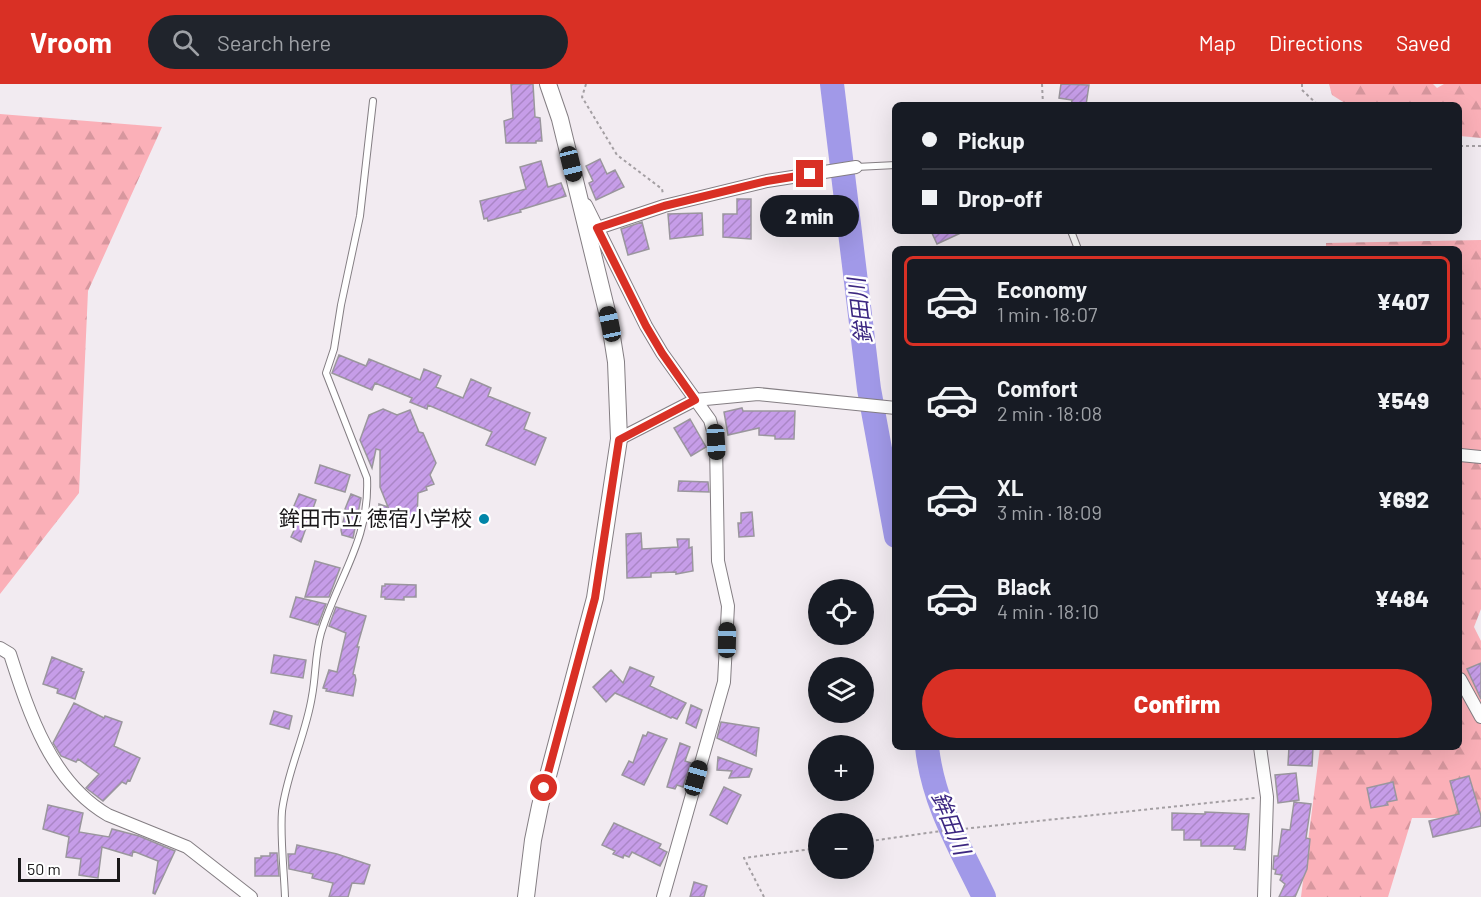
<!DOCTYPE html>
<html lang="en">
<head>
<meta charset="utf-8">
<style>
  :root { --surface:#171b24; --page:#20242c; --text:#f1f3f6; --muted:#9ea1a6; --line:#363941; --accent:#d93025 }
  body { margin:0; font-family:Barlow,"Noto Sans JP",sans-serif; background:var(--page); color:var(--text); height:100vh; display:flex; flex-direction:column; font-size:22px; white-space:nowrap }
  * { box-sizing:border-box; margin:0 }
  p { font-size:20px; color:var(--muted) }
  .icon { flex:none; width:33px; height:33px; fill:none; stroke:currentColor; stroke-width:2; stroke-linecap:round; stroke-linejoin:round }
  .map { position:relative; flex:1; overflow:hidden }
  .sheet { position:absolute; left:892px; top:162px; width:570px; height:504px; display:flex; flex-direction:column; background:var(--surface); border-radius:9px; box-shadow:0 6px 24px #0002 }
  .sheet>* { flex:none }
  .hud { position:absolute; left:892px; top:18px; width:570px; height:132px; border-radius:9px; box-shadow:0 6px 24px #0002; display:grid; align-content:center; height:132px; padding:0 30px; background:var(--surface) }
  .tools { position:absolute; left:808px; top:495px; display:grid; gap:12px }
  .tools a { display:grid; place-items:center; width:66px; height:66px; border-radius:50%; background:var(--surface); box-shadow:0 6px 24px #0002; font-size:30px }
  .scale { position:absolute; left:18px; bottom:15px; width:102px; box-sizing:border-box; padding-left:6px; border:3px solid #1a181a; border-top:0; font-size:16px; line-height:21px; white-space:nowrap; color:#1a181a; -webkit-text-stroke:4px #fff; paint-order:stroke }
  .end { position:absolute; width:27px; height:27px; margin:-14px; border:8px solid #d93025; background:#fff; box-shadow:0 0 0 3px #fff }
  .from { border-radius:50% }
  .bubble { position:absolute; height:42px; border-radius:21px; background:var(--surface); box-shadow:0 6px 24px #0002; font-size:20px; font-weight:800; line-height:42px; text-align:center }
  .car { position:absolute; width:18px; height:36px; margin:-18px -9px; border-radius:8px; box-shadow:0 0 4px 2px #0007; background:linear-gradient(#222 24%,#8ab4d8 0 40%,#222 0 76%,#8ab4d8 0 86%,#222 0) }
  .hud b { display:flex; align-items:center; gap:21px; height:57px; font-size:22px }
  .hud b+b { border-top:2px solid var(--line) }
  .hud i { width:15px; height:15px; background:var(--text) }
  ul { padding:10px 0 0; list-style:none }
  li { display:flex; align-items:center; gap:18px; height:90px; margin:0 12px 9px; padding:0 18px; border:3px solid transparent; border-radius:9px }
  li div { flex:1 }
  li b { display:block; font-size:22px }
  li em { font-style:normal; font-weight:800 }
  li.current { border-color:var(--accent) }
  li>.icon { width:54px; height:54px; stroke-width:1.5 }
  .action { display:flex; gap:12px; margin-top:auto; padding:12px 30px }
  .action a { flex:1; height:69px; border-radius:36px; background:var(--accent); color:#fff; font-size:24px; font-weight:800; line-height:69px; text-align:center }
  header { display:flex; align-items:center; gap:36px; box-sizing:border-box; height:84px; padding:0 30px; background:var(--accent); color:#fff }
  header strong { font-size:28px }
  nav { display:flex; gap:33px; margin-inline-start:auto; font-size:21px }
  .search { width:420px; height:54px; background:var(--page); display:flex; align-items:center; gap:15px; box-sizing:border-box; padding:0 21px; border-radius:33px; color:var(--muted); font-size:22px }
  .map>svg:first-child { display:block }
  .forest { fill:url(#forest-firs) }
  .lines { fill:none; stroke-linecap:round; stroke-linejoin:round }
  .river { stroke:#a199e8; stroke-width:24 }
  .building { fill:url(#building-hatch); stroke:#9a969d; stroke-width:1.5 }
  .lane-casing { stroke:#847e83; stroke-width:8 }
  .street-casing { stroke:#847e83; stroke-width:14 }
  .secondary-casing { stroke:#847e83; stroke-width:18 }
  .path { stroke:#a49fa3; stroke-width:2; stroke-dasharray:3 3; stroke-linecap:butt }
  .lane { stroke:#fff; stroke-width:6 }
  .street { stroke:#fff; stroke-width:12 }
  .secondary { stroke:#fff; stroke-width:16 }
  .route { stroke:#d93025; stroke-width:8 }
  .poi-dot { fill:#0185a8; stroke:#fff; stroke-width:2 }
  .labels { text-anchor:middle; stroke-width:5; stroke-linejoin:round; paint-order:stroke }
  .poi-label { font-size:21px; fill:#1a181a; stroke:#fff; text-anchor:end }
  .water-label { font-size:22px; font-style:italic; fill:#3c2781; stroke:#fff }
</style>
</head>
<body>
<header>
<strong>Vroom</strong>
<div class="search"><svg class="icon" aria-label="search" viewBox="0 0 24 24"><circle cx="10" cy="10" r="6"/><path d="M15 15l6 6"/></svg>Search here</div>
<nav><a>Map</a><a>Directions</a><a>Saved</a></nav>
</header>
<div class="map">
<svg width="1481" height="813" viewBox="0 0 1481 813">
  <defs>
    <pattern id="forest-firs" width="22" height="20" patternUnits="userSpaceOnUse" patternTransform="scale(1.5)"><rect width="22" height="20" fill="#fbb0b8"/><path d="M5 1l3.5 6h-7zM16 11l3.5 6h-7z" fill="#d7979e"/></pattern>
    <pattern id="building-hatch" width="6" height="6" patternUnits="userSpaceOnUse" patternTransform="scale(1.5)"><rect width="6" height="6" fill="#c69de8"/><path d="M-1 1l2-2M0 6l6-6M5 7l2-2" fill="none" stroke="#aa86c6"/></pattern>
  </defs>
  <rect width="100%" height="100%" fill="#f2ebf1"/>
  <path class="forest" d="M1329,0h104l4,4 7,-4h37v54l-21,-2v-31h-112l-16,-10z
    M0,30l162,13 -74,164 -9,202 -79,101z
    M1481,156v369l-7,18 7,14v177h-69l-24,79h-87l19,-150h140v-498h-134v-6z"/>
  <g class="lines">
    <path class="river" d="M832,0l37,305 27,147
      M927,663c6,56 33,100 57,150"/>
  </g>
  <path class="building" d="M511,0h22l2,33 5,1 2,23h-6v2h-30l-2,-22 9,-3z
    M1061,0l28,1 -3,20h-15l1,-5 -13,-2z
    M600,75l7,15 8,-4 9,17 -28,13 -7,-17 4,-2 -7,-15z
    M541,77l7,26 13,-4 5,13 -46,14 1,2 -33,9 -1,-3 -3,1 -4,-18 46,-12 -6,-22z
    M737,115h14v40l-28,-2v-23h14z
    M702,129l1,22 -33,4 -2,-25z
    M642,138l7,27 -21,6 -7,-26z
    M931,147h34l-28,13z
    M339,271l27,11 3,-7 51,21 4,-11 17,7 -5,11 27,11 8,-19 20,9 -3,8 42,17 -6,16 22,9 -11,27 -49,-20 6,-13 -64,-27 -1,4 -17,-7 2,-4 -37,-15 -3,7 -40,-17z
    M742,324l1,3h52l-1,28h-19v-3l-16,-1v-7l-31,7 -4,-23z
    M383,325l14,6 13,-5 9,22 4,1 13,30 -6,12 4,9 -8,3 1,3 -9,3 -1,26 -38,-1v-14l9,3 -8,-20v-37l-4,-1 -4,19 -12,-28 9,-25z
    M690,335l16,28 -15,9 -17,-28z
    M320,381l30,10 -5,17 -30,-9z
    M679,397l29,1 1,10 -31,-1z
    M299,410l17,6 -15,42 -10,-5 6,-13 -9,-4z
    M351,410l10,4 -8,40 -11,-3 -1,-5 5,-20 -1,-1z
    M752,428l2,24 -15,1 -1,-14h3v-10z
    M641,449l1,16 36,-2 -1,-8h12v9l3,-1 1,24 -17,3v-2l-25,1v4l-24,1 -1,-44z
    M315,477l25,7 -11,29h-24z
    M385,500l31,1v12h-12v3l-19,-1v-2h-4l1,-11h3z
    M296,513l30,7 -8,21 -28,-8z
    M336,523l30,9 -9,31h2l-6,27 2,1 1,5 -3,16 -27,-5 1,-2 -4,-1 6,-18 8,2 9,-39 -17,-7z
    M274,571l32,5 -3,18 -32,-5z
    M52,573l30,12 -1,2 3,1 -9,27 -18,-6 1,-4 -15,-5z
    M1481,579v36l-14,-30z
    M630,583l24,10 -4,9 36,17 -9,16 -5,-2 -1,1 -56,-25 -9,9 -13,-15 18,-17 12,13z
    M74,619l30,15 1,-2 17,6 -8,24 26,12 -10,23 -2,-1 -2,4 -4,-2 -19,19 -17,-13 13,-14 -21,-15 -2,3 -15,-6 -8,-13z
    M691,621l11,5 -6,18 -10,-5z
    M274,627l18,5 -3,13 -19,-5z
    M721,638l38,6 -3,28 -39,-18z
    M648,648l19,7 -23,46 -22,-10 7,-14 4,2 10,-28 3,1z
    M680,659l10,4 -5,14 6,2 -8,24 -6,-2 -2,4 -8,-2z
    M1289,663h24l-1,19 -24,-1z
    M718,673l34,12 -3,8 -20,1 3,-7 -15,-1z
    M1296,689l3,27 -21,3 -3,-28z
    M1469,692l12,40v10l-48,11 -4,-16 30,-7 -9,-33z
    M1393,698l4,18 -10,2 1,3 -17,3 -4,-20z
    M724,703l17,8 -14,29 -17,-9z
    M1294,718l17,2 -5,34 4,1 -3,30 -12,28h-16l6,-13 -5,-4 2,-5 -7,-1 1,-4 -3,-1 1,-13h4l4,-27 8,1z
    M48,721l35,8 -4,19 30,5 3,-8 27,7 36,15 -20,43 -2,-1 5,-32 -25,-10 -1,5 -30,-9 -4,31 -19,-3 2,-16 -15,-2 3,-20 -26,-8z
    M1205,728l44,2 -4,36 -11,-1 1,-3h-34v-6h-17v-10h-12v-17l33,1z
    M614,739l47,21 -2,4 8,4 -7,14 -28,-14 -3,5 -5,-2 -1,3 -10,-4 2,-3 -13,-6z
    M297,761l40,9 33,11 -6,19 -12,-1 -4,14h-19l4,-14 -21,-5 1,-4 -24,-5 -1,-15h7z
    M270,769h7l2,23h-24v-18h6v-2h9z
    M694,798l13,4 -3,11h-14z"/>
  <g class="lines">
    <defs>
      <path id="lane" d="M856,83l40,-2
        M1071,147l7,18
        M285,813c-1,-26 -5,-61 -3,-86 5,-40 24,-76 30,-115 4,-21 3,-42 9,-63 17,-56 49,-93 46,-155l-41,-105 8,-24 7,-44 19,-89 13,-115"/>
      <path id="street" d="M586,121l60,121 16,27 48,67 6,22 2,119 10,45 -4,76 -61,215
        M598,144l66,-22 103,-25 89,-14
        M619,355l76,-39 63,-6 138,14
        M1460,371l21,2
        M0,564l10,6c19,59 41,128 98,161l79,32 64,50
        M1460,595l21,38
        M1260,663l7,50 -3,100"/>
      <path id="secondary" d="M526,813l7,-57 7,-34 55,-208 24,-159 -3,-77 -6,-38 -50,-205 -12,-35"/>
    </defs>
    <use href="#lane" class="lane-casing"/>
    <use href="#street" class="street-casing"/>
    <use href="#secondary" class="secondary-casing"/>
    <path class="path" d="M586,0l-4,13 35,58 45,34 1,5
      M1042,0l1,21
      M1302,0v6l16,15
      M1460,62h21
      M864,758l70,-10 321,-34
      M764,813l-20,-39 75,-10"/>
    <use href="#lane" class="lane"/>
    <use href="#street" class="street"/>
    <use href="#secondary" class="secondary"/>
  </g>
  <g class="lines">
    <path class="route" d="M544,704l51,-190 24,-158 76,-40 -33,-47 -16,-27 -49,-98 67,-22 103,-25 43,-7"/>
  </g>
  <circle class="poi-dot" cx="484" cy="435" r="6"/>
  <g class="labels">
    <g class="poi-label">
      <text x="472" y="442">鉾田市立 徳宿小学校</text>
    </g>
    <g class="water-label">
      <text transform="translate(860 227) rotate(-97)" y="8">鉾田川</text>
      <text transform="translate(951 739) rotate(68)" y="8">鉾田川</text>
    </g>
  </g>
</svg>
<div class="tools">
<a><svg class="icon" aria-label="locate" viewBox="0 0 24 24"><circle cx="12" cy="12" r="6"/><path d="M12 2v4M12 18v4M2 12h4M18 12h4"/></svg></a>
<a><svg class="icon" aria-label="layers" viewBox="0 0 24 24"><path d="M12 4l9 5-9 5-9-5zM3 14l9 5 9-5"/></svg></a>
<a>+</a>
<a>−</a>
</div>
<div class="scale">50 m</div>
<i class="end from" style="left:544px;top:704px"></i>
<i class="end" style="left:810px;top:90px"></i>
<div class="bubble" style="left:760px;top:111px;width:99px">2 min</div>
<i class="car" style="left:571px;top:80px;rotate:166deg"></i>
<i class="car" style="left:610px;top:240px;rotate:348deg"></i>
<i class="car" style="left:716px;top:358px;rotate:177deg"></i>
<i class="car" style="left:727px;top:556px;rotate:1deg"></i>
<i class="car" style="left:696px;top:694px;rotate:16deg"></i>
<div class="hud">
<b><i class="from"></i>Pickup</b>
<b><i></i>Drop-off</b>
</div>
<section class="sheet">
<ul>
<li class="current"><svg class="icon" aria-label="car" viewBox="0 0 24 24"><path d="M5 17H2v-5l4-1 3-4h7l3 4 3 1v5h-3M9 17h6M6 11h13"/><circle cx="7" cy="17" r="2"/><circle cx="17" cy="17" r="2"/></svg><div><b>Economy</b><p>1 min · 18:07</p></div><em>¥407</em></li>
<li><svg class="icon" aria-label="car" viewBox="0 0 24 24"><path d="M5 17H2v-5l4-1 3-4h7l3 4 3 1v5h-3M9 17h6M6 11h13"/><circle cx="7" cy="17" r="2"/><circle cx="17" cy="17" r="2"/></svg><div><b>Comfort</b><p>2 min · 18:08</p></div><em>¥549</em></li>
<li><svg class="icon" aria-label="car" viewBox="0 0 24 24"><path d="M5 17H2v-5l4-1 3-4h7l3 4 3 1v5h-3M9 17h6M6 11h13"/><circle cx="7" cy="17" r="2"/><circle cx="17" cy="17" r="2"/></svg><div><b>XL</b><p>3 min · 18:09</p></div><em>¥692</em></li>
<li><svg class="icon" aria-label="car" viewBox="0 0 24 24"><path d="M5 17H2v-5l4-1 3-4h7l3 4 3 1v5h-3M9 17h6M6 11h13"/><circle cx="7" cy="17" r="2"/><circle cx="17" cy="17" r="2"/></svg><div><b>Black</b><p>4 min · 18:10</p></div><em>¥484</em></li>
</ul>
<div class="action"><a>Confirm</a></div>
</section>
</div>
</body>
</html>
